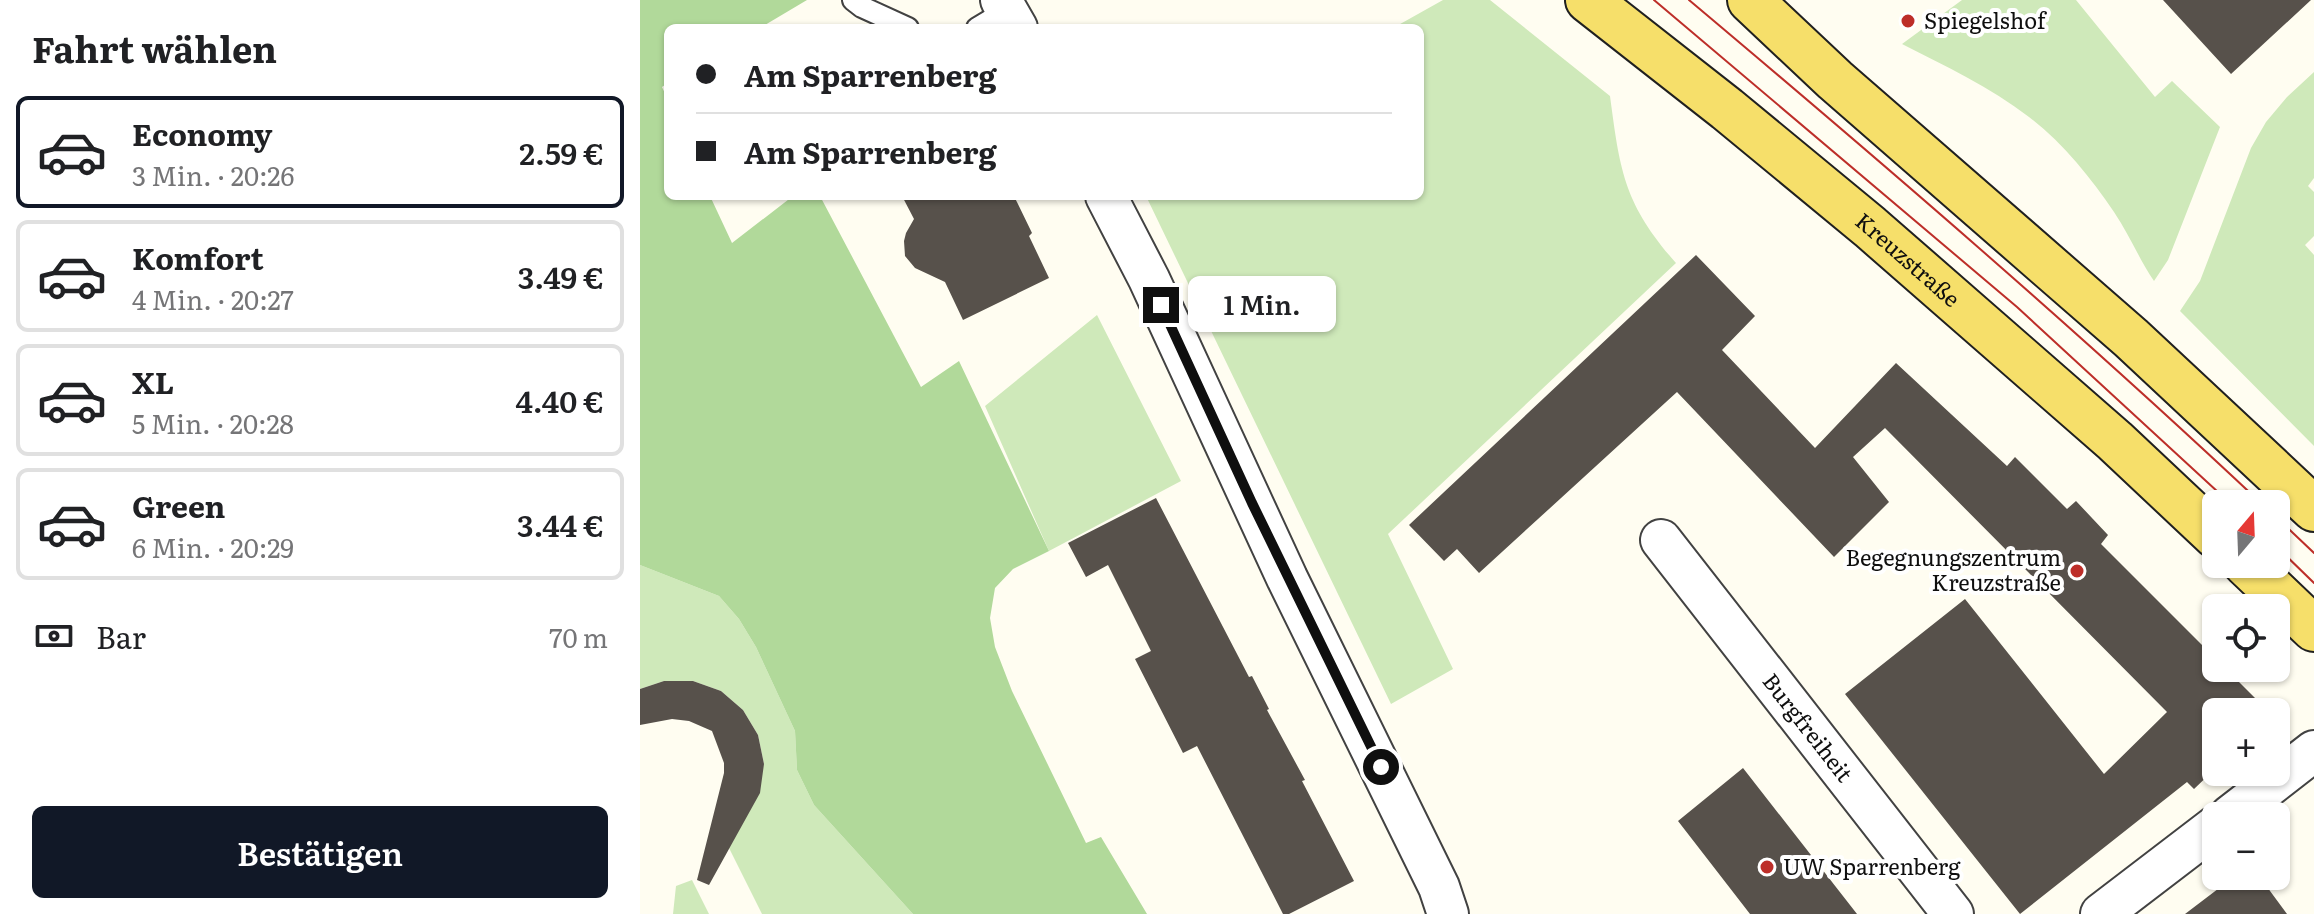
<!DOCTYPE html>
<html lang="de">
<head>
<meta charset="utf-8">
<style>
  :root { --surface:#fff; --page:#f2f2f2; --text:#202124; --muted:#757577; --line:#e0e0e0; --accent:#111827 }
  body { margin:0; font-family:Literata,serif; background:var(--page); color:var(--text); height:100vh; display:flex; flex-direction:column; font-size:30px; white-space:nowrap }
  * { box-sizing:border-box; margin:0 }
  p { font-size:26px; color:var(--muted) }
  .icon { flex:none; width:44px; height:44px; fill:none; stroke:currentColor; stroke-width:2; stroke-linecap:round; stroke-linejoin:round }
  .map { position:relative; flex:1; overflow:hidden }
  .drawer { display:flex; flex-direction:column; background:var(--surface); width:640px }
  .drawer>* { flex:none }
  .hud { position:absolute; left:24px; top:24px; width:760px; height:176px; border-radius:12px; box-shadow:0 2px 6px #0004; display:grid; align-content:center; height:176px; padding:0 32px; background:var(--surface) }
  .needle { width:52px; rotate:19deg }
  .controls { position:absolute; left:1562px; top:490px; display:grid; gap:16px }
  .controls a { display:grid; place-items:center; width:88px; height:88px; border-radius:12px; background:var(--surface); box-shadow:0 2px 6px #0004; font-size:40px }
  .end { position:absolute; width:36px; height:36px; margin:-18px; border:10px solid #0f0f0f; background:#fff; box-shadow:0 0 0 4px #fff }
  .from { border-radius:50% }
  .bubble { position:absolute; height:56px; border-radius:12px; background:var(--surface); box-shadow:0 2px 6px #0004; font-size:26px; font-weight:600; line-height:56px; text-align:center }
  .hud b { display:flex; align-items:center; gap:28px; height:76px; font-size:30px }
  .hud b+b { border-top:2px solid var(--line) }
  .hud i { width:20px; height:20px; background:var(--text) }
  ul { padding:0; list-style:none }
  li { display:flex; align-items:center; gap:24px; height:112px; margin:0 16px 12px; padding:0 16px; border:4px solid var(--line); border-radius:12px }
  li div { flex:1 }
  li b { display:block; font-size:30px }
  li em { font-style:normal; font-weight:600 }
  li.on { border-color:var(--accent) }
  li>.icon { width:72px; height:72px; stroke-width:1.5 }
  h2 { padding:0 32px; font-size:36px; line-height:96px }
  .pay { display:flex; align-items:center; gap:20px; height:88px; padding:0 32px; font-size:30px }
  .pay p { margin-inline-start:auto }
  .action { display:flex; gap:16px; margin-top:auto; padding:16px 32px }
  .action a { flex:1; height:92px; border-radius:12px; background:var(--accent); color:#fff; font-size:32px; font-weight:600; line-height:92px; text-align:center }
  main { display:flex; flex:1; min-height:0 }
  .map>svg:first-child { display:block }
  .green { fill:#cfe9ba }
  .forest { fill:#b1d99a }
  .building { fill:#57514b }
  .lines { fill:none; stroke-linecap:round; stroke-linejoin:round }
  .service-casing { stroke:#424242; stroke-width:24 }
  .minor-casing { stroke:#424242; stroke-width:44 }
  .primary-casing { stroke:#202020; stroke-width:48 }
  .service { stroke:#fff; stroke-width:20 }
  .minor { stroke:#fff; stroke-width:40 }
  .primary { stroke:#f6df6a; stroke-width:44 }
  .tram { stroke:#bd2e29; stroke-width:2 }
  .route { stroke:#0f0f0f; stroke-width:10 }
  .poi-dot { fill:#bd2e29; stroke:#fff; stroke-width:3 }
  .labels { text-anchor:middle; stroke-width:8; stroke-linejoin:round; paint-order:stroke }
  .poi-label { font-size:22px; fill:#0f0f0f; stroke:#fff; text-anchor:start }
  .street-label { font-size:22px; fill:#0f0f0f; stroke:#fff }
</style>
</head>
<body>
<main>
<section class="drawer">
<h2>Fahrt wählen</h2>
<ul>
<li class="on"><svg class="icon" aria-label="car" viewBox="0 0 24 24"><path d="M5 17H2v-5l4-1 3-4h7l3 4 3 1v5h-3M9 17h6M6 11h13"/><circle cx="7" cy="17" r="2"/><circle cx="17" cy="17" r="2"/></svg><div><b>Economy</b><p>3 Min. · 20:26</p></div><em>2.59 €</em></li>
<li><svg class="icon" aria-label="car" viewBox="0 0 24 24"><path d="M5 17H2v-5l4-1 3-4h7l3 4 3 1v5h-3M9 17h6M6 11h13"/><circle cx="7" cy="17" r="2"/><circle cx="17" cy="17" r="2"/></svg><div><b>Komfort</b><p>4 Min. · 20:27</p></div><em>3.49 €</em></li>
<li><svg class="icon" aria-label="car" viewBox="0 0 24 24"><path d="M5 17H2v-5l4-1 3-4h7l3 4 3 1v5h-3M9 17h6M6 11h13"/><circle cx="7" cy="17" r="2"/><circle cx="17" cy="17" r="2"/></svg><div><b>XL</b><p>5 Min. · 20:28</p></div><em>4.40 €</em></li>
<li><svg class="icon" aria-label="car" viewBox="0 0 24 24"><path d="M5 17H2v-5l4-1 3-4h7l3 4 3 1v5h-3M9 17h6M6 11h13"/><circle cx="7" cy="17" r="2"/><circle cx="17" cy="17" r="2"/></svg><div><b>Green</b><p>6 Min. · 20:29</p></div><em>3.44 €</em></li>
</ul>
<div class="pay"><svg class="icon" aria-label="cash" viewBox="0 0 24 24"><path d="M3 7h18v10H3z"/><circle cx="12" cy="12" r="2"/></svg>Bar<p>70 m</p></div>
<div class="action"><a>Bestätigen</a></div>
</section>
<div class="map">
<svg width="1674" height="914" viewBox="0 0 1674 914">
  <rect width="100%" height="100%" fill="#fffdf1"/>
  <path class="green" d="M803,0h47l120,96c10,75 14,108 66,167l-288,271 65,135 -62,35 -245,-508h274v-168h-27z
    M1322,0h114l79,97 17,-16 48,46 -52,133 -14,21c-15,-22 -25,-47 -40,-69 -23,-34 -52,-70 -85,-95 -39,-30 -84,-51 -127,-73z
    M1674,72v106l-6,8 6,6v44l-9,9 9,10v191l-134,-135 20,-30 51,-133 15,-26 21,-25z
    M457,315l84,166 -132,70 -64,-145z
    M0,565l79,31 20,23 17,28 39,84 2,39 17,35 99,109h-151l-38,-76 40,-74 -6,-29 -15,-25 -22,-19 -28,-10h-29l-24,8z
    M52,880l17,34h-36l3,-28z"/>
  <path class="forest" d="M0,0h167l-47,28h-92v55l-6,4 6,13v96h42l22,47 61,-47h27l101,191 38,-26 90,190 -36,18 -18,19 -5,30 5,29 17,44 74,152 15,-6 46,77h-234l-99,-109 -17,-35 -2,-39 -39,-84 -17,-28 -20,-23 -79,-31z"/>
  <path class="building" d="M1523,0h148l-80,74z
    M262,196h112l18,37 -3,3 20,42 -86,42 -18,-38 -30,-14 -10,-12 -1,-15 2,-8 8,-14z
    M1056,255l59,61 -33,34 93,98 81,-85 111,103 8,-9 52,52 9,-8 32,34 -7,9 115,115v9h9l44,44h-53v56l-22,21 -7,-7 -167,132 -175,-220 120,-95 139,175 63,-62 -282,-284 -32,29 36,45 -55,55 -157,-165 -198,181 -22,-24 -13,12 -35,-36z
    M516,498l93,179 3,-1 17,33 -2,1 38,70 -3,1 52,100 -65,33h-6l-86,-168 -14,7 -48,-94 16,-8 -43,-86 -22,12 -18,-34z
    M24,681h29l28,10 22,19 15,25 6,29 -4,29 -51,92 -12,-5 27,-107v-10l-12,-32 -23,-10 -17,-2 -32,6v-36z
    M1103,768l114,146h-107l-72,-93z
    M1595,876h24l28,38h-102z"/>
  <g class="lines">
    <defs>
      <path id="service" d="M213,0l9,7 46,21
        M337,28l30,-18"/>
      <g id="minor">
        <path d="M361,0l16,28"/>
        <path d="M466,196l43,83 138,299 152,309 9,27"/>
        <path id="s1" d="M1021,540l292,374"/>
        <path d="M1590,816l84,-65"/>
        <path d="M1461,914l115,-88"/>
      </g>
      <g id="primary">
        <path id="s2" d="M948,0l139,109 143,118 245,214 101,95"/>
        <path d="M1110,0l85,80 296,258 183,171"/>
        <path d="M1606,564l68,65"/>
      </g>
    </defs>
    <use href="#service" class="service-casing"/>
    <use href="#minor" class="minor-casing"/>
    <use href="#primary" class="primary-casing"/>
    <use href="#service" class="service"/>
    <use href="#minor" class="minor"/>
    <use href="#primary" class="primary"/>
    <path class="tram" d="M1014,0l363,307 214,197
      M1049,0c195,164 388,330 573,504
      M1636,517l38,36
      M1636,546l38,37"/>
  </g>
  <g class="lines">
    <path class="route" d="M521,305l91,198 129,264"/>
  </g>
  <g class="poi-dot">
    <circle cx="1268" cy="21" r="8"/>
    <circle cx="1437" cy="571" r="8"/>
    <circle cx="1127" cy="867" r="8"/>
  </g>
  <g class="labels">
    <g class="poi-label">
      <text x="1284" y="29">Spiegelshof</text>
      <text x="1421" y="566" text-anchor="end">Begegnungszentrum<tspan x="1421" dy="25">Kreuzstraße</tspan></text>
      <text x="1143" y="875">UW Sparrenberg</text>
    </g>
    <g class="street-label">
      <text dy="8" stroke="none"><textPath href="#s2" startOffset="412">Kreuzstraße</textPath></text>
      <text dy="8" stroke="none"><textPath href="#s1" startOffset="238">Burgfreiheit</textPath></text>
    </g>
  </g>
</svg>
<div class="controls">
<a><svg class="needle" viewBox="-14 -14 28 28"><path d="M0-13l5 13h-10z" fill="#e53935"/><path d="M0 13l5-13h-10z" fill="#757577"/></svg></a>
<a><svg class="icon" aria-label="locate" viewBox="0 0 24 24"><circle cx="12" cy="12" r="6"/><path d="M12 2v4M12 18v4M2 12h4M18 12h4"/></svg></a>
<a>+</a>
<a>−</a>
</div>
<i class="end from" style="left:741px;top:767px"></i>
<i class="end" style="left:521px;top:305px"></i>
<div class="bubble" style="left:548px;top:276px;width:148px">1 Min.</div>
<div class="hud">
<b><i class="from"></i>Am Sparrenberg</b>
<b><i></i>Am Sparrenberg</b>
</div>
</div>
</main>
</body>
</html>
